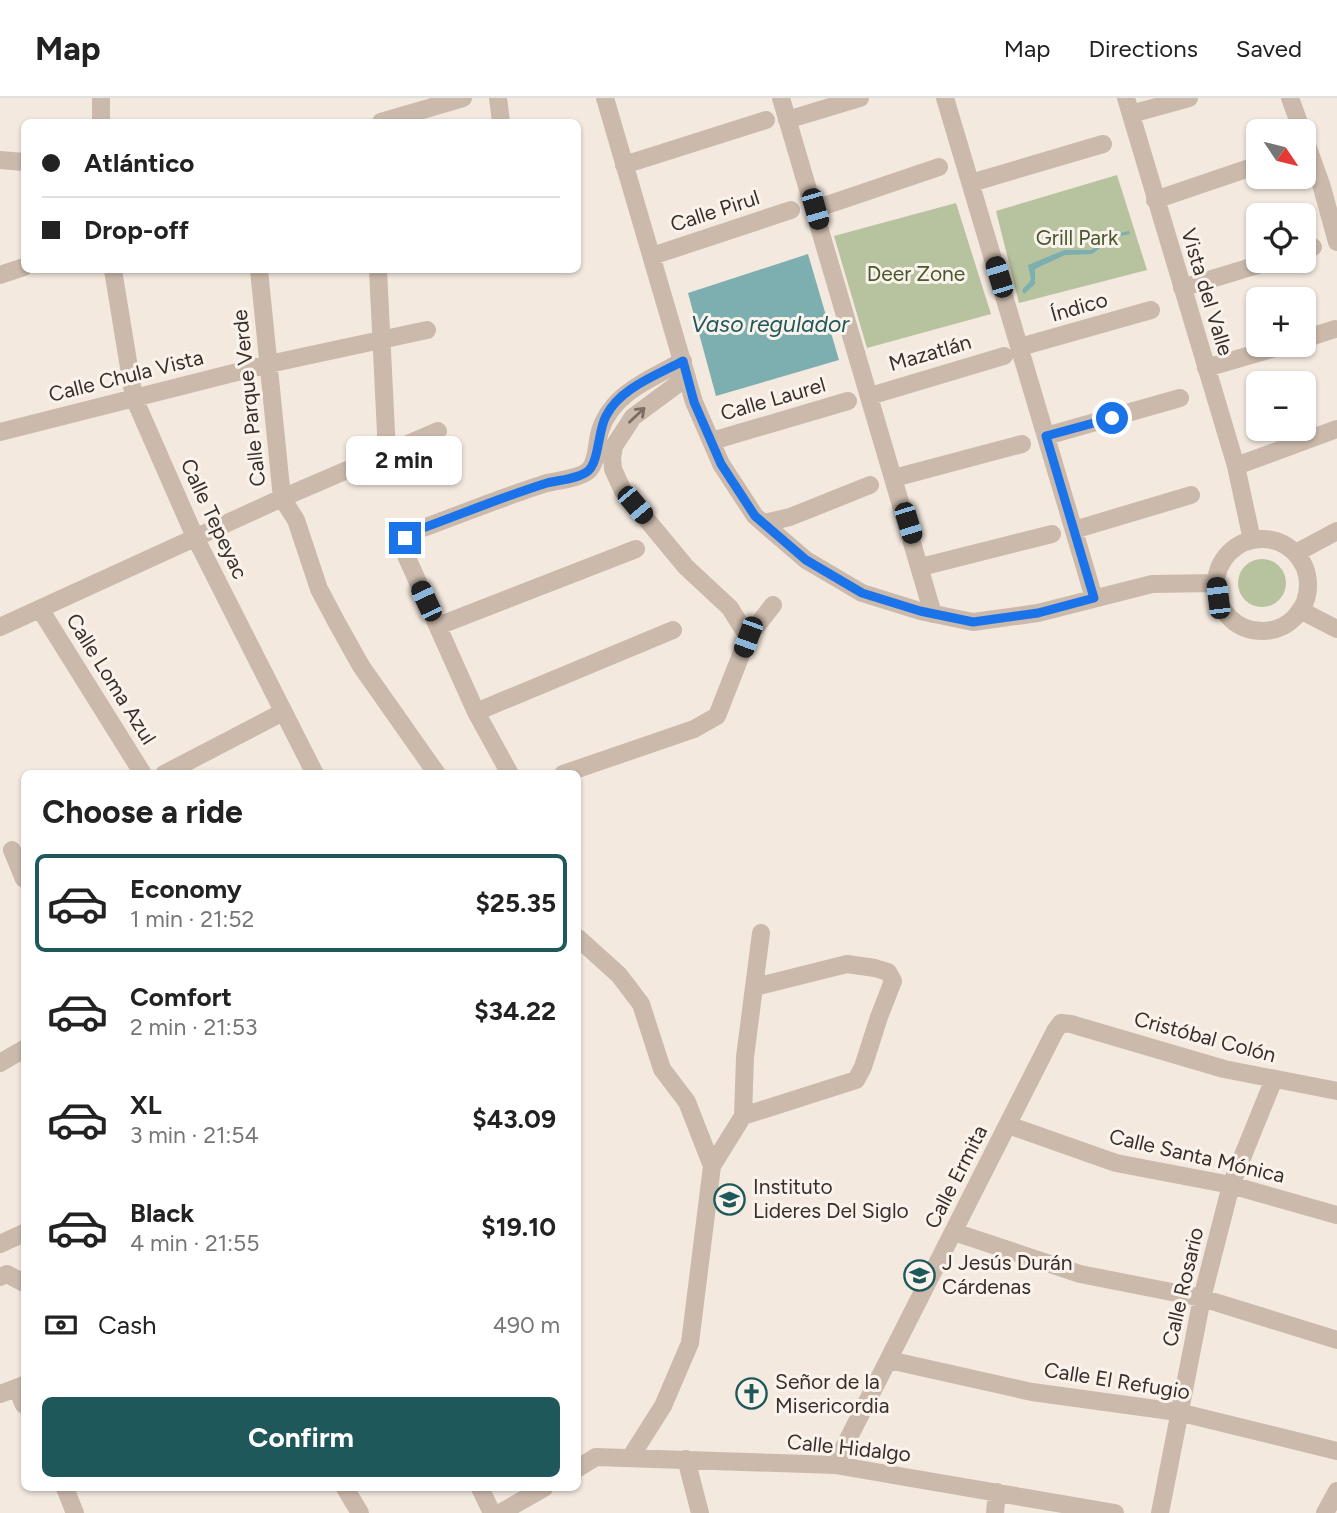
<!DOCTYPE html>
<html lang="en">
<head>
<meta charset="utf-8">
<style>
  :root { --surface:#fff; --page:#f2f2f2; --text:#222; --muted:#767676; --line:#e0e0e0; --accent:#1f585b }
  body { margin:0; font-family:Figtree,sans-serif; background:var(--page); color:var(--text); height:100vh; display:flex; flex-direction:column; font-size:26px; white-space:nowrap }
  * { box-sizing:border-box; margin:0 }
  p { font-size:23px; color:var(--muted) }
  .icon { flex:none; width:38px; height:38px; fill:none; stroke:currentColor; stroke-width:2; stroke-linecap:round; stroke-linejoin:round }
  .map { position:relative; flex:1; overflow:hidden }
  .details { position:absolute; left:21px; top:672px; width:560px; height:721px; display:flex; flex-direction:column; background:var(--surface); border-radius:10px; box-shadow:0 2px 5px #0004 }
  .details>* { flex:none }
  .guide { position:absolute; left:21px; top:21px; width:560px; height:154px; border-radius:10px; box-shadow:0 2px 5px #0004; display:grid; align-content:center; height:154px; padding:0 21px; background:var(--surface) }
  .needle { width:46px; rotate:125deg }
  .tools { position:absolute; left:1246px; top:21px; display:grid; gap:14px }
  .tools a { display:grid; place-items:center; width:70px; height:70px; border-radius:10px; background:var(--surface); box-shadow:0 2px 5px #0004; font-size:35px }
  .end { position:absolute; width:32px; height:32px; margin:-16px; border:9px solid #1a73e8; background:#fff; box-shadow:0 0 0 4px #fff }
  .from { border-radius:50% }
  .bubble { position:absolute; height:49px; border-radius:10px; background:var(--surface); box-shadow:0 2px 5px #0004; font-size:23px; font-weight:700; line-height:49px; text-align:center }
  .car { position:absolute; width:21px; height:42px; margin:-21px -10px; border-radius:9px; box-shadow:0 0 5px 2px #0007; background:linear-gradient(#222 24%,#8ab4d8 0 40%,#222 0 76%,#8ab4d8 0 86%,#222 0) }
  .guide b { display:flex; align-items:center; gap:24px; height:66px; font-size:26px }
  .guide b+b { border-top:2px solid var(--line) }
  .guide i { width:18px; height:18px; background:var(--text) }
  ul { padding:0; list-style:none }
  li { display:flex; align-items:center; gap:21px; height:98px; margin:0 14px 10px; padding:0 7px; border:4px solid transparent; border-radius:10px }
  li div { flex:1 }
  li b { display:block; font-size:26px }
  li em { font-style:normal; font-weight:700 }
  li.current { border-color:var(--accent) }
  li>.icon { width:63px; height:63px; stroke-width:1.5 }
  h2 { padding:0 21px; font-size:32px; line-height:84px }
  .pay { display:flex; align-items:center; gap:18px; height:77px; padding:0 21px; font-size:26px }
  .pay p { margin-inline-start:auto }
  .cta { display:flex; gap:14px; margin-top:auto; padding:14px 21px }
  .cta a { flex:1; height:80px; border-radius:10px; background:var(--accent); color:#fff; font-size:28px; font-weight:700; line-height:80px; text-align:center }
  header { display:flex; align-items:center; gap:42px; box-sizing:border-box; height:98px; padding:0 35px; background:var(--surface); border-bottom:2px solid var(--line) }
  header strong { font-size:33px }
  nav { display:flex; gap:38px; margin-inline-start:auto; font-size:24px }
  .map>svg:first-child { display:block }
  .green { fill:#b7c29f }
  .water { fill:#7eafb0 }
  .lines { fill:none; stroke-linecap:round; stroke-linejoin:round }
  .minor { stroke:#cbb9ab; stroke-width:18 }
  .oneway { stroke:#7b6d64 }
  .route { stroke:#1a73e8; stroke-width:9 }
  .labels { text-anchor:middle; stroke-width:6; stroke-linejoin:round; paint-order:stroke }
  .street-label { font-size:21px; fill:#392f2a; stroke:#faf3ec }
  .park-label { font-size:21px; fill:#49572e; stroke:#faf3ec }
  .poi-label { font-size:21px; fill:#392f2a; stroke:#faf3ec; text-anchor:start }
  .water-label { font-size:23px; font-style:italic; fill:#1f585b; stroke:#faf3ec }
</style>
</head>
<body>
<header>
<strong>Map</strong>
<nav><a>Map</a><a>Directions</a><a>Saved</a></nav>
</header>
<div class="map">
<svg width="1337" height="1415" viewBox="0 0 1337 1415">
  <rect width="100%" height="100%" fill="#f3e9df"/>
  <path class="green" d="M1117,77l30,95 -128,33 -23,-92z
    M956,105l35,111 -124,34 -33,-112z
    M1238 485a24 24 0 1 1 48 0a24 24 0 1 1-48 0Z"/>
  <path class="water" d="M1129,133l1,3 -15,3 -23,17 -27,1 -30,14v15l-11,10 -2,-4 9,-10 -3,-15 36,-15h27l24,-16z
    M808,156l31,106 -123,36 -28,-103z"/>
  <g class="lines">
    <path class="minor" d="M101,0v24
      M498,0l3,24
      M605,0l89,304 27,62 34,52 51,44 56,33 58,18 53,11 65,-9 114,-29 64,-1
      M781,0l152,516
      M945,0l149,500
      M1126,0l110,368 16,74
      M1290,0l12,33
      M1131,16l58,-16
      M787,22l73,-22
      M381,24l82,-24
      M1304,39l17,47 16,58
      M0,62l24,2
      M624,67l142,-45
      M971,85l132,-39
      M1155,102l103,-35
      M815,111l124,-42
      M1304,152l9,-3
      M652,158l139,-46
      M113,172l21,128 61,139 120,237
      M259,172l23,228 14,22 23,69 18,34 24,43 76,108
      M378,172l9,183
      M0,177l24,-8
      M1182,190l89,-27
      M1304,241l31,-10
      M1020,249l131,-37
      M1206,270l79,-23
      M870,298l134,-40
      M0,334l269,-68 158,-34
      M1046,338l134,-38
      M712,343l136,-40
      M1236,368l101,-37
      M894,380l128,-34
      M764,425l26,-6 80,-32
      M1074,432l117,-35
      M1216 487a46 46 0 1 1 92 0a46 46 0 1 1-92 0Z
      M1296,455l41,-22
      M921,469l131,-33
      M40,511l103,165
      M1300,512l37,19
      M438,528l198,-77
      M0,529l282,-129 156,-67
      M748,539l25,-32
      M476,614l197,-82
      M164,676l119,-62
      M510,676l-34,-62 -72,-161 1,-13 7,-6c45,-16 90,-35 135,-49 12,-3 31,-4 41,-12 10,-9 8,-28 12,-40 12,-38 50,-52 83,-70
      M563,676l131,-45 23,-13 31,-79 -18,-29 -44,-41 -63,-76 -10,-22 -1,-11 2,-12 19,-29 54,-40
      M12,752l12,29
      M578,840l41,37 22,29 21,65 25,33 25,64 -22,177 -27,63 -33,52
      M0,965l24,-14
      M743,1018l113,-36 7,-13 16,-50 14,-36 -5,-9 -13,-4 -28,-4 -92,23
      M1008,1027l108,38 115,22 106,30
      M712,1068l31,-50 2,-59 16,-124
      M954,1134l126,42 122,24 135,42
      M0,1146l24,-11
      M0,1179l7,-3 17,9
      M889,1262l143,32 146,20 159,39
      M17,1290l7,17
      M0,1296l24,-9
      M686,1361l14,54
      M835,1367l220,-434 6,-8 10,1 153,45 113,22
      M578,1370l18,-11 239,8 280,48
      M65,1390l10,25
      M345,1390l15,25
      M480,1390l12,25
      M500,1415l44,-25
      M995,1415l2,-21
      M1160,1415l42,-215 29,-113 43,-106
      M1325,1415l12,-22"/>
  </g>
  <defs><path id="oneway-shaft" d="M-6 0H5M1.5-3L5.5 0L1.5 3" fill="none" stroke-width="1.6" stroke-linecap="round" stroke-linejoin="round" transform="scale(1.75)"/></defs>
  <use class="oneway" href="#oneway-shaft" transform="translate(637 317) rotate(-43)"/>
  <g class="lines">
    <path class="route" d="M405,440l7,-6c45,-16 90,-35 135,-49 12,-3 31,-4 41,-12 11,-9 10,-41 18,-55 14,-28 51,-41 77,-55l11,41 27,62 34,52 51,44 56,33 58,18 53,11 65,-9 56,-15 -48,-162 66,-18"/>
  </g>
  <defs>
    <symbol id="university-ring" viewBox="-11 -11 22 22"><circle r="9.5" fill="#faf3ec" stroke="#1f585b" stroke-width="1.5"/><path d="M0-5L7-2L0 1L-7-2ZM-4 1L0 2.5L4 1V4Q0 6-4 4Z" fill="#1f585b"/></symbol>
    <symbol id="school-ring" viewBox="-11 -11 22 22"><circle r="9.5" fill="#faf3ec" stroke="#1f585b" stroke-width="1.5"/><path d="M0-5L7-2L0 1L-7-2ZM-4 1L0 2.5L4 1V4Q0 6-4 4Z" fill="#1f585b"/></symbol>
    <symbol id="church-ring" viewBox="-11 -11 22 22"><circle r="9.5" fill="#faf3ec" stroke="#1f585b" stroke-width="1.5"/><path d="M-1.2-6h2.4v3.5h3.3v2.4h-3.3V6h-2.4V-.1h-3.3v-2.4h3.3Z" fill="#1f585b"/></symbol>
  </defs>
  <g fill-rule="evenodd">
    <use href="#university-ring" x="712" y="1084" width="35" height="35"/>
    <use href="#school-ring" x="902" y="1160" width="35" height="35"/>
    <use href="#church-ring" x="734" y="1278" width="35" height="35"/>
  </g>
  <g class="labels">
    <g class="street-label">
      <text transform="translate(715 113) rotate(-18)" y="7">Calle Pirul</text>
      <text transform="translate(1207 194) rotate(73)" y="7">Vista del Valle</text>
      <text transform="translate(1079 209) rotate(-16)" y="7">Índico</text>
      <text transform="translate(930 255) rotate(-16)" y="7">Mazatlán</text>
      <text transform="translate(126 278) rotate(-14)" y="7">Calle Chula Vista</text>
      <text transform="translate(249 300) rotate(-96)" y="7">Calle Parque Verde</text>
      <text transform="translate(773 301) rotate(-16)" y="7">Calle Laurel</text>
      <text transform="translate(214 421) rotate(65)" y="7">Calle Tepeyac</text>
      <text transform="translate(111 581) rotate(58)" y="7">Calle Loma Azul</text>
      <text transform="translate(1205 939) rotate(15)" y="7">Cristóbal Colón</text>
      <text transform="translate(1197 1058) rotate(13)" y="7">Calle Santa Mónica</text>
      <text transform="translate(956 1079) rotate(-63)" y="7">Calle Ermita</text>
      <text transform="translate(1183 1189) rotate(-77)" y="7">Calle Rosario</text>
      <text transform="translate(1117 1283) rotate(9)" y="7">Calle El Refugio</text>
      <text transform="translate(849 1350) rotate(6)" y="7">Calle Hidalgo</text>
    </g>
    <g class="park-label">
      <text x="1077" y="147">Grill Park</text>
      <text x="916" y="183">Deer Zone</text>
    </g>
    <g class="poi-label">
      <text x="753" y="1096">Instituto<tspan x="753" dy="24">Lideres Del Siglo</tspan></text>
      <text x="942" y="1172">J Jesús Durán<tspan x="942" dy="24">Cárdenas</tspan></text>
      <text x="775" y="1291">Señor de la<tspan x="775" dy="24">Misericordia</tspan></text>
    </g>
    <g class="water-label">
      <text x="770" y="234">Vaso regulador</text>
    </g>
  </g>
</svg>
<div class="tools">
<a><svg class="needle" viewBox="-14 -14 28 28"><path d="M0-13l5 13h-10z" fill="#e53935"/><path d="M0 13l5-13h-10z" fill="#767676"/></svg></a>
<a><svg class="icon" aria-label="locate" viewBox="0 0 24 24"><circle cx="12" cy="12" r="6"/><path d="M12 2v4M12 18v4M2 12h4M18 12h4"/></svg></a>
<a>+</a>
<a>−</a>
</div>
<i class="end from" style="left:1112px;top:320px"></i>
<i class="end" style="left:405px;top:440px"></i>
<div class="bubble" style="left:346px;top:338px;width:116px">2 min</div>
<i class="car" style="left:815px;top:111px;rotate:164deg"></i>
<i class="car" style="left:999px;top:179px;rotate:343deg"></i>
<i class="car" style="left:635px;top:407px;rotate:140deg"></i>
<i class="car" style="left:908px;top:425px;rotate:163deg"></i>
<i class="car" style="left:1218px;top:500px;rotate:353deg"></i>
<i class="car" style="left:426px;top:503px;rotate:335deg"></i>
<i class="car" style="left:748px;top:539px;rotate:200deg"></i>
<div class="guide">
<b><i class="from"></i>Atlántico</b>
<b><i></i>Drop-off</b>
</div>
<section class="details">
<h2>Choose a ride</h2>
<ul>
<li class="current"><svg class="icon" aria-label="car" viewBox="0 0 24 24"><path d="M5 17H2v-5l4-1 3-4h7l3 4 3 1v5h-3M9 17h6M6 11h13"/><circle cx="7" cy="17" r="2"/><circle cx="17" cy="17" r="2"/></svg><div><b>Economy</b><p>1 min · 21:52</p></div><em>$25.35</em></li>
<li><svg class="icon" aria-label="car" viewBox="0 0 24 24"><path d="M5 17H2v-5l4-1 3-4h7l3 4 3 1v5h-3M9 17h6M6 11h13"/><circle cx="7" cy="17" r="2"/><circle cx="17" cy="17" r="2"/></svg><div><b>Comfort</b><p>2 min · 21:53</p></div><em>$34.22</em></li>
<li><svg class="icon" aria-label="car" viewBox="0 0 24 24"><path d="M5 17H2v-5l4-1 3-4h7l3 4 3 1v5h-3M9 17h6M6 11h13"/><circle cx="7" cy="17" r="2"/><circle cx="17" cy="17" r="2"/></svg><div><b>XL</b><p>3 min · 21:54</p></div><em>$43.09</em></li>
<li><svg class="icon" aria-label="car" viewBox="0 0 24 24"><path d="M5 17H2v-5l4-1 3-4h7l3 4 3 1v5h-3M9 17h6M6 11h13"/><circle cx="7" cy="17" r="2"/><circle cx="17" cy="17" r="2"/></svg><div><b>Black</b><p>4 min · 21:55</p></div><em>$19.10</em></li>
</ul>
<div class="pay"><svg class="icon" aria-label="cash" viewBox="0 0 24 24"><path d="M3 7h18v10H3z"/><circle cx="12" cy="12" r="2"/></svg>Cash<p>490 m</p></div>
<div class="cta"><a>Confirm</a></div>
</section>
</div>
</body>
</html>
